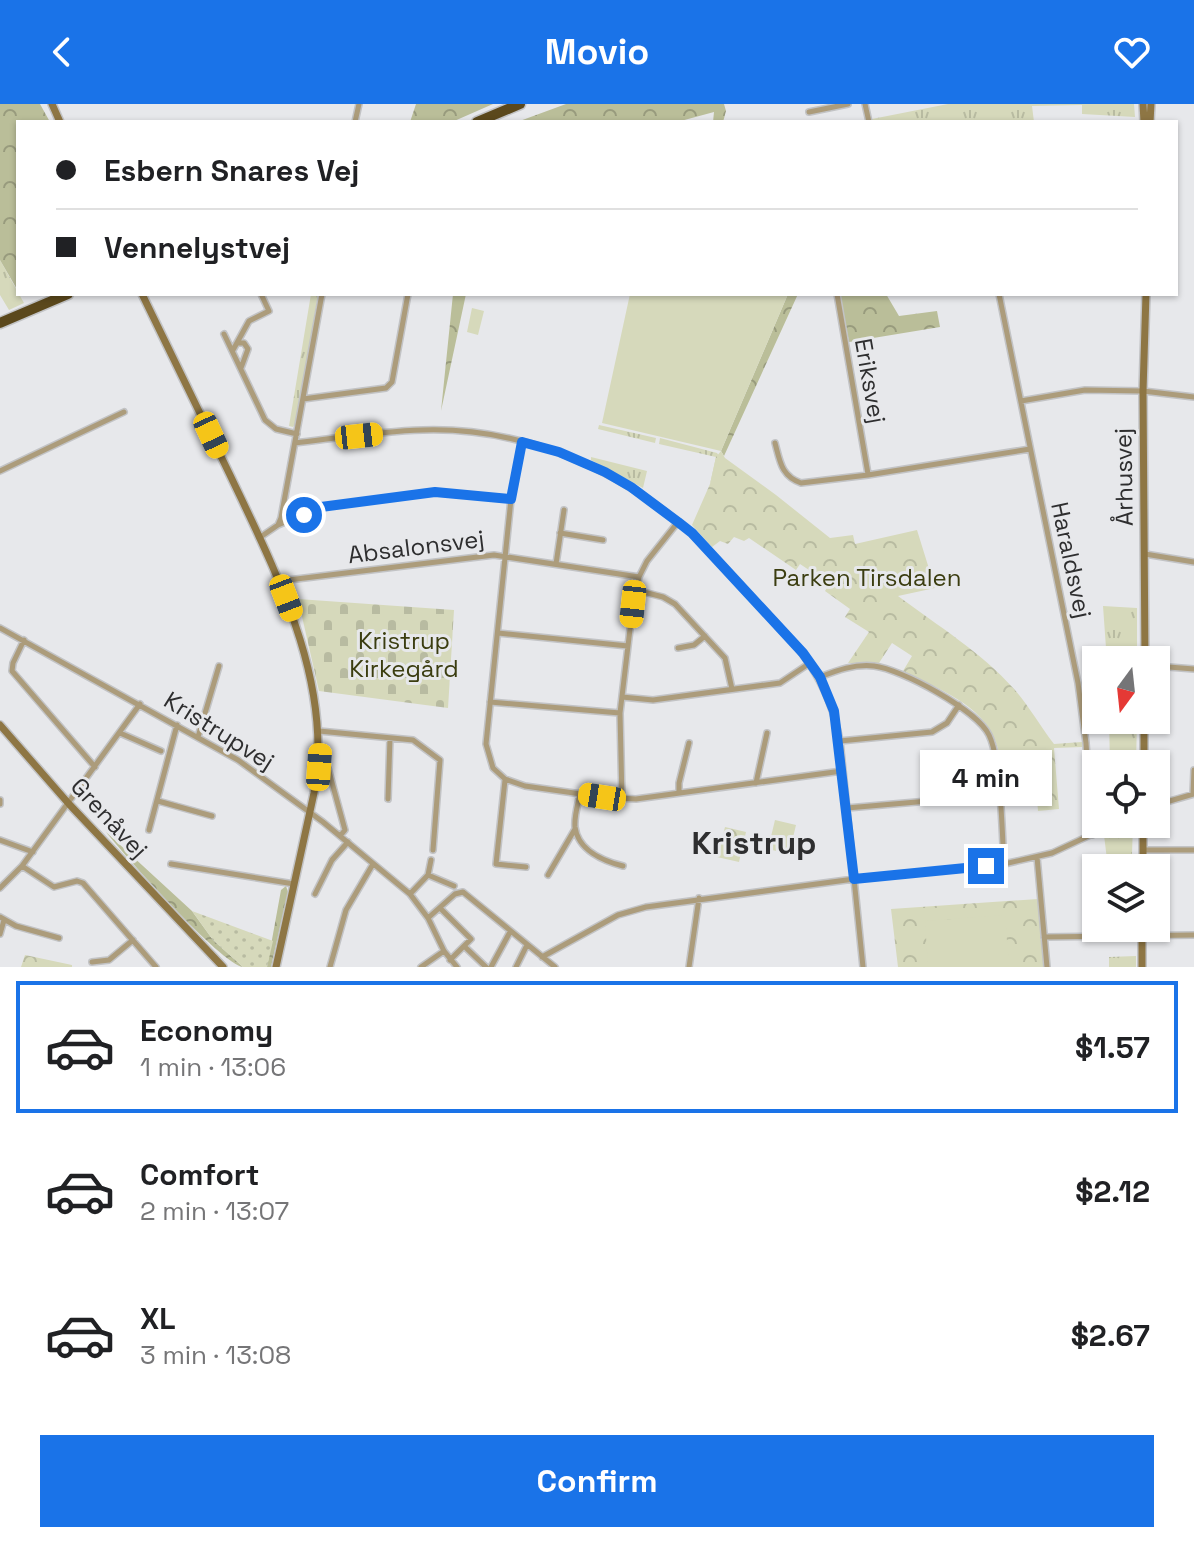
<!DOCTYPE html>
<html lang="en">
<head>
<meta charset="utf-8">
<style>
  :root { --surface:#fff; --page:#f2f2f2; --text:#202124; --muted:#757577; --line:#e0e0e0; --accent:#1a73e8 }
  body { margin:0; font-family:"Space Grotesk",sans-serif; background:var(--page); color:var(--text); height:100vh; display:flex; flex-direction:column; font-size:30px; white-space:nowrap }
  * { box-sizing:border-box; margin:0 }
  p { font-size:26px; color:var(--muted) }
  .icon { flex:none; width:44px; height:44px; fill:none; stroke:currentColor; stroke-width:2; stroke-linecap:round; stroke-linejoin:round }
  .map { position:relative; height:863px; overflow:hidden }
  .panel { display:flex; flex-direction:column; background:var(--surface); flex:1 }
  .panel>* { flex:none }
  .top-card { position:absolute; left:16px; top:16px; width:1162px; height:176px; border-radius:0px; box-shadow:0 2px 6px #0004; display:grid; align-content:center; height:176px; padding:0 40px; background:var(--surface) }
  .needle { width:52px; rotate:195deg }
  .fabs { position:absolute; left:1082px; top:542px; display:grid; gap:16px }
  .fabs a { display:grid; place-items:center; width:88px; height:88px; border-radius:0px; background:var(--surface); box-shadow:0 2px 6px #0004; font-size:40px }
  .end { position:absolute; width:36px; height:36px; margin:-18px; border:10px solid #1a73e8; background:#fff; box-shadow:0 0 0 4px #fff }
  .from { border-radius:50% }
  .bubble { position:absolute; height:56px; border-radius:0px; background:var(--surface); box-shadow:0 2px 6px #0004; font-size:26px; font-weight:700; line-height:56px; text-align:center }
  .car { position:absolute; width:24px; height:48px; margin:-24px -12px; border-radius:10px; box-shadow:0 0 6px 2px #0007; background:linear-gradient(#f5c518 24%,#345 0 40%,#f5c518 0 76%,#345 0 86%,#f5c518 0) }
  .top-card b { display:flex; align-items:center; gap:28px; height:76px; font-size:30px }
  .top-card b+b { border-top:2px solid var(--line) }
  .top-card i { width:20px; height:20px; background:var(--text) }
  ul { padding:14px 0 0; list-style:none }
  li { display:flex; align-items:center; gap:24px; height:132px; margin:0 16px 12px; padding:0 24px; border:4px solid transparent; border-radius:0px }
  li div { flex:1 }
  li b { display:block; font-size:30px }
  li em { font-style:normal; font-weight:700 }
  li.current { border-color:var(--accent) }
  li>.icon { width:72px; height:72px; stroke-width:1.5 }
  .button { display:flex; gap:16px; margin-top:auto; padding:16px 40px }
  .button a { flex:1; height:92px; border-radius:0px; background:var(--accent); color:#fff; font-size:32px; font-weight:700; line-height:92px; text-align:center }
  header { display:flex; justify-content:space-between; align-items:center; height:104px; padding:0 40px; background:var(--accent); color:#fff; font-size:36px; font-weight:700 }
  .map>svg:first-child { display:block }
  .grass { fill:url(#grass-tufts) }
  .forest { fill:url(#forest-crowns) }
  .cemetery { fill:url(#cemetery-stones) }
  .park { fill:url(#park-crowns) }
  .garden { fill:url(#garden-dots) }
  .pitch { fill:#d6d9bb }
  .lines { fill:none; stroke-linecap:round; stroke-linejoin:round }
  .street-casing { stroke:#c2c3c5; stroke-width:8 }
  .secondary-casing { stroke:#c2c3c5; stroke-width:10 }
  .highway-casing { stroke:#c2c3c5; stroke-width:13 }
  .street { stroke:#ac9c7b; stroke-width:5 }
  .secondary { stroke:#8e7644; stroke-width:7 }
  .highway { stroke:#5b481c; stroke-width:10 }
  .route { stroke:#1a73e8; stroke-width:10 }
  .labels { text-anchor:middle; stroke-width:6; stroke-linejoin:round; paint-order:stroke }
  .street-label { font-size:24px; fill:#2e2e2f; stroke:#e7e8eb }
  .park-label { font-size:24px; fill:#3b3d10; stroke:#e7e8eb }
  .district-label { font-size:32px; font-weight:bold; fill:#2e2e2f; stroke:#e7e8eb }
</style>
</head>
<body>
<header><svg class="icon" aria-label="back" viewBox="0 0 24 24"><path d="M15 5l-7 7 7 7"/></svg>Movio<svg class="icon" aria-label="heart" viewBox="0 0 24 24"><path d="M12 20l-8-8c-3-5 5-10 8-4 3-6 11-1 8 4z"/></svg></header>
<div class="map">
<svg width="1194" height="863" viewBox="0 0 1194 863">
  <defs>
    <pattern id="grass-tufts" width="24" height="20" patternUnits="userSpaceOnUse" patternTransform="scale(2)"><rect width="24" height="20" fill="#d6d9bb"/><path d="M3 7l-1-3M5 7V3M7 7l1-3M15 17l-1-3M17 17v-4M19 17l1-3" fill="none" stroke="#b8bba1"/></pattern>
    <pattern id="forest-crowns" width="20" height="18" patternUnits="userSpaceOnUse" patternTransform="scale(2)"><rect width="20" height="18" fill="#babe99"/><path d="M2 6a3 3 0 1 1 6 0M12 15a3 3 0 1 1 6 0" fill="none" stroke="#989b7d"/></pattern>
    <pattern id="cemetery-stones" width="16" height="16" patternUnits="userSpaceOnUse" patternTransform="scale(2)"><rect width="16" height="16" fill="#d6d9bb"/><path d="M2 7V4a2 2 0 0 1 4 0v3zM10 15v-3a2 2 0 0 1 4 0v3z" fill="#b8bba1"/></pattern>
    <pattern id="park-crowns" width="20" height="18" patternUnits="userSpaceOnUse" patternTransform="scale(2)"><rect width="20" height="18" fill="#d6d9bb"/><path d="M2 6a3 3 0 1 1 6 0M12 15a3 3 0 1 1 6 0" fill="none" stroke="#b8bba1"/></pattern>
    <pattern id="garden-dots" width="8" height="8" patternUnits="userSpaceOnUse" patternTransform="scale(2)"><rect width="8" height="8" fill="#d6d9bb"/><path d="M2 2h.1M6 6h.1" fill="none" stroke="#b8bba1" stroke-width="1.8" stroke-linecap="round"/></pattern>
  </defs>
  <rect width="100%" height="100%" fill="#e7e8eb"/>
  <path class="grass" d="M948,0h186l1,13 -53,-3v-9l-50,1 2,16h-161l-1,-3z
    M0,156l24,43 -15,7 -9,-15z
    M311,190h7l-21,127 -4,6 -4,-1z
    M599,321l57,13 -1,5 -57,-14z
    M660,334l57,15 4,6 -29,66 18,-41 6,-27 -57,-13z
    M591,353l56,14 -4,17 -52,-28z
    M1103,502l34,2v40h-31z
    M1109,616h28l-1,44h-26z
    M1125,720h8l-1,30 3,14h-27l-4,-33z
    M1136,852v11h-27v-10z"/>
  <path class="forest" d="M0,0h40l10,18h-32v169l-18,-31z
    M416,0h77l-41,18h-42z
    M566,0h158l2,7 -3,11h-10l1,-10 -37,10h-160z
    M453,190h13l-25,117z
    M788,190h10l-74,162 -3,-5z
    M840,190h46l13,22 38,-5 3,16 -91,15z
    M106,728l86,79 21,29 30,27c-22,-3 -119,-112 -137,-135z
    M286,782l2,6 -17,75h-4l14,-77z"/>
  <path class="cemetery" d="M298,495l156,11 -6,98 -129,-17z"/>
  <path class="park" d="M721,347l4,7 51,37 54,43 23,-3 2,9 62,-14 18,58 -37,8c40,30 83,56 116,93 15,17 26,37 40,55l28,-2v5l-28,1 5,61 -21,2 -3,-34 -34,3c-1,-13 -1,-26 -5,-38 -14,-38 -60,-54 -93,-71l9,-15 -20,-13 -13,20h-31l21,-31 -24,-15 5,-8 -25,-18 7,-12 -8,-5 -3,4 -21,-14 -4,6 -47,-32 -5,3 -10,-4 -6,7 -8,-3 -8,6 -20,-22 18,-41 6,-27z
    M725,723l21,5 -7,30 -22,-5z
    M1038,795l6,68h-146l-7,-58z
    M25,851l47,10v2h-51z"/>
  <path class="garden" d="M192,807l81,30 -6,26h-24l-30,-27z"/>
  <path class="pitch" d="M630,190h158l-67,157 -119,-28z
    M472,204l12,3 -6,24 -11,-3z
    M775,716l21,5 -7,29 -21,-5z
    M1005,811l4,52h-81l-3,-46z"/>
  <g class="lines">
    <defs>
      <path id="street" d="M865,0l4,18
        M809,8l39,-8
        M355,18l4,-18
        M837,190l31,180
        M999,190l79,389 8,60 6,92
        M224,230l41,86 11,9 21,5
        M238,239h6l4,6 -7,19
        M233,246l16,-29 20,-10 -8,-17
        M303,295l83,-11 6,-6 16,-88
        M1021,297l64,-11 58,1 51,6
        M522,338l-11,57 -25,245 7,24 12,11 20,7 77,11 34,2 206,-28
        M295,339c42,-5 86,-12 128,-13 98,-3 194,37 267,102 19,17 36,38 54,57 47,50 83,82 96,152l23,226
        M775,339c5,18 6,33 26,40l67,-8 162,-26
        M0,367l124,-59
        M278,421l43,-18 114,-15 76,7
        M560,429l43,7
        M259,434l19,-13 3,-7 41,-224
        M1145,450l49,8
        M556,460l8,-54
        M280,477l214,-26 145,22
        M636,486l27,7 12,7 50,54 7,31
        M0,524l238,132 85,62 87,72 18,24 16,33 13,16
        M498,529l130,13
        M24,536l-11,23 -1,8 83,96
        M678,544l16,-3 11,-9
        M1156,562l38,3
        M820,573c18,-7 34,-13 54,-11 27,3 103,44 115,69 12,24 13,98 15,129
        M622,593l31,3 127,-17 30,-20
        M490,598l130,11
        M319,627l94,9 27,20 -7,90
        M120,629l41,18
        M198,633l21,-71
        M840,637l92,-9 15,-9 12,-18
        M319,663l9,1 17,62 -5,6
        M505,676l-9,84 30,3
        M756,679l11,-50
        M679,689v-10l10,-40
        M580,690c-2,10 -6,22 -5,33 3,23 28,34 48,39
        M1193,690l1,-24
        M388,695l2,-61
        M622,695l-2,-86 13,-109 6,-27 8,-16 31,-39
        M0,696v4
        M158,697l54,15
        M1156,701l38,-11
        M847,704l151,-13
        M149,726l28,-105
        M0,736l33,12
        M1143,746h51
        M1037,753l10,110
        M171,760l123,20
        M22,762l32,21 23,-6 6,2 73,84
        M428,771l3,-15
        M548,771l27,-46
        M0,784l22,-22 118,-162
        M315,790l17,-34 16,-18
        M410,790l18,-19 26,11
        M440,804l31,31 -21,21
        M0,813l16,9 43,12
        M428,814l27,-24 8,-2 92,75
        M0,830l4,-14
        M1044,833l150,-2
        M464,842l22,21
        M542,853l76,-42 28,-8 208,-28 150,-15 48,-11 62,-29
        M92,858l17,-2 24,-20
        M330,863l16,-57 27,-46
        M421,863l23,-16
        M491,863l19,-35
        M516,863l11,-22
        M689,863l10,-69"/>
      <path id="secondary" d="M52,0l8,18
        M1143,0l1,18
        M1150,18l1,-18
        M142,190c29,60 59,121 88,181 46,97 104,208 84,318l-38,174
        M1145,556l-2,-269 3,-97
        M0,621l69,79 154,163
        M1144,660v-44
        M1143,764v-44
        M1142,863v-39"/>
      <path id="highway" d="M477,18l43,-18
        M0,219l68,-29"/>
    </defs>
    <use href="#street" class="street-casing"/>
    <use href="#secondary" class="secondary-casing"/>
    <use href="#highway" class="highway-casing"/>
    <use href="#street" class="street"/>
    <use href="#secondary" class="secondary"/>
    <use href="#highway" class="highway"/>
  </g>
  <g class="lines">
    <path class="route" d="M304,411l17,-8 114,-15 76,7 11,-57 37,10 46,20 26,15 47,35 14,11 111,120 17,24 14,34 20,168 132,-13"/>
  </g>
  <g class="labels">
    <g class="street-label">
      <text transform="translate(870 277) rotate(80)" y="8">Eriksvej</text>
      <text transform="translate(1124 373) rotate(-91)" y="8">Århusvej</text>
      <text transform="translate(416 443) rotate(-7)" y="8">Absalonsvej</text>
      <text transform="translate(1071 456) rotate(78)" y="8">Haraldsvej</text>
      <text transform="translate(219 627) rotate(32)" y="8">Kristrupvej</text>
      <text transform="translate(109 714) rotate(47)" y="8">Grenåvej</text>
    </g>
    <g class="park-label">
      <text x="867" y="482">Parken Tirsdalen</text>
      <text x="404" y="545">Kristrup<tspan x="404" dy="28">Kirkegård</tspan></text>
    </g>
    <g class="district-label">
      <text x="754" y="750">Kristrup</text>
    </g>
  </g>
</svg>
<div class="fabs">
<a><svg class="needle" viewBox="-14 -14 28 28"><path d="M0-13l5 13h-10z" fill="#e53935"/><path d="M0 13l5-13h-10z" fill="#757577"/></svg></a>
<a><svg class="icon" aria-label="locate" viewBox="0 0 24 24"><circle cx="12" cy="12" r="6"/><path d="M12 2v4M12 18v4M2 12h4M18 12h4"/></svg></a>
<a><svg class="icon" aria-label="layers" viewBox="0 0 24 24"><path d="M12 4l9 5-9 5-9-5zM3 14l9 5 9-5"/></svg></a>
</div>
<i class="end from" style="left:304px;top:411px"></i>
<i class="end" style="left:986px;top:762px"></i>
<div class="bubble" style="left:920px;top:646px;width:132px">4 min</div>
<i class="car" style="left:211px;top:331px;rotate:155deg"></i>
<i class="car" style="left:359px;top:332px;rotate:84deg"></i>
<i class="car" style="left:286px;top:494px;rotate:159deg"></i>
<i class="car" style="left:633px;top:500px;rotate:186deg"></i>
<i class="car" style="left:319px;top:663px;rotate:4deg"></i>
<i class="car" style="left:602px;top:693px;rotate:279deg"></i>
<div class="top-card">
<b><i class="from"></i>Esbern Snares Vej</b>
<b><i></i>Vennelystvej</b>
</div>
</div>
<section class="panel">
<ul>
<li class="current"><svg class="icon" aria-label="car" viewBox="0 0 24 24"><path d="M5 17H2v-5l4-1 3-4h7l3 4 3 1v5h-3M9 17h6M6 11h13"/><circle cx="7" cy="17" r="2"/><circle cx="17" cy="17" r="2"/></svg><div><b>Economy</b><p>1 min · 13:06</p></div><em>$1.57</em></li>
<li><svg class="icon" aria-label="car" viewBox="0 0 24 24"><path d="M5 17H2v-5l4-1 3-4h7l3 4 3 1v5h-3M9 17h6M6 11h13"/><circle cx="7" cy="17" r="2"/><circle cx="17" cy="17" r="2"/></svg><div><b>Comfort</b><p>2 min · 13:07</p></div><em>$2.12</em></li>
<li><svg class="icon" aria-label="car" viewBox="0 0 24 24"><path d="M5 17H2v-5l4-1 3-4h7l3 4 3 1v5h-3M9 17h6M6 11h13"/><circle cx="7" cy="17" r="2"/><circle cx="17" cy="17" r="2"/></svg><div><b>XL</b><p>3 min · 13:08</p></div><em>$2.67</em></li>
</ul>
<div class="button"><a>Confirm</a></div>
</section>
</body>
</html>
